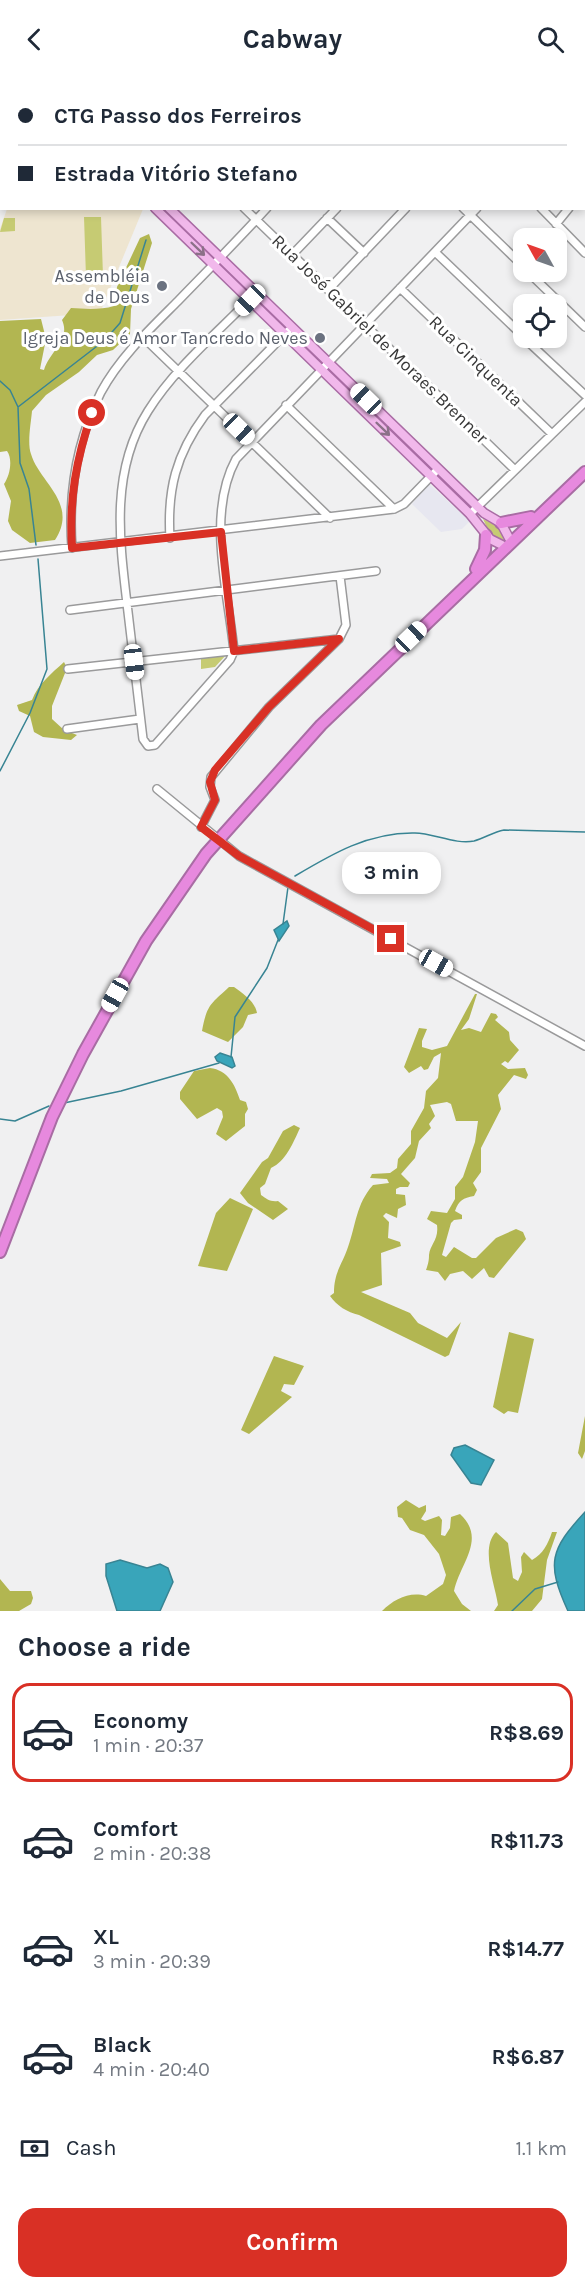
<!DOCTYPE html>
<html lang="en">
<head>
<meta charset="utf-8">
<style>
  :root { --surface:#fff; --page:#f6f6f7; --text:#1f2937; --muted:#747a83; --line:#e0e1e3; --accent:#d93025 }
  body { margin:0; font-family:Karla,sans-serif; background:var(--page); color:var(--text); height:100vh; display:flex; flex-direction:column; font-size:22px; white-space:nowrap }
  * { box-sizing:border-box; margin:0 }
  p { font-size:20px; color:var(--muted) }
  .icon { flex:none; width:33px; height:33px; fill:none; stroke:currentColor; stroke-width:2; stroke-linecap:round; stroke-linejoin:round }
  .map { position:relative; height:1533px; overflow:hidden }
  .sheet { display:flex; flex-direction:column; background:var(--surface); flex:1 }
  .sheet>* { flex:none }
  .hud { position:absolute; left:0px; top:0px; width:585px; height:132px; box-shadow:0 3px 9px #0003; display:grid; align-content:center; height:132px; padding:0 18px; background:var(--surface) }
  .needle { width:39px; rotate:310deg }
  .tools { position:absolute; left:513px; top:150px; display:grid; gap:12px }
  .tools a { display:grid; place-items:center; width:54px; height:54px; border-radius:12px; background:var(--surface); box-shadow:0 3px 9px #0003; font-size:30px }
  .end { position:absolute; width:27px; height:27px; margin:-14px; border:8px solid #d93025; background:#fff; box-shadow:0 0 0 3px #fff }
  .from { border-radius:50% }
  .bubble { position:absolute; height:42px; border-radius:18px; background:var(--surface); box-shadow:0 3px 9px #0003; font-size:20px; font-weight:700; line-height:42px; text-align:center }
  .car { position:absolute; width:18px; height:36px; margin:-18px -9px; border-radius:8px; box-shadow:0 0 4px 2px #0007; background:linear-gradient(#fff 24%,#345 0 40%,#fff 0 76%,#345 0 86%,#fff 0) }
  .hud b { display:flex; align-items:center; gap:21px; height:57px; font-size:22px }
  .hud b+b { border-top:2px solid var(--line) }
  .hud i { width:15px; height:15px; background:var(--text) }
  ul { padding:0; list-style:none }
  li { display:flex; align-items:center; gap:18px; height:99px; margin:0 12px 9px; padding:0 6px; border:3px solid transparent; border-radius:18px }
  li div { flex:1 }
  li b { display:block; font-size:22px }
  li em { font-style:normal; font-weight:700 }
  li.selected { border-color:var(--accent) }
  li>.icon { width:54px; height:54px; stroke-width:1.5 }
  h2 { padding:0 18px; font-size:27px; line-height:72px }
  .pay { display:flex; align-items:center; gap:15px; height:66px; padding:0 18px; font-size:22px }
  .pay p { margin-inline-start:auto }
  .action { display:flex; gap:12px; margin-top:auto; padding:12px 18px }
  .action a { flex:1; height:69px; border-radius:18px; background:var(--accent); color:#fff; font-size:24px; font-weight:700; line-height:69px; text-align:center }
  header { display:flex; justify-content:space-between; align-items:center; height:78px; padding:0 18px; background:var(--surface); font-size:27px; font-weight:700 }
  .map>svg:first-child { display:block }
  .built { fill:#e7e7f0 }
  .education { fill:#eee5d0 }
  .green { fill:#c6cb73 }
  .forest { fill:#b2b651 }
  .water { fill:#39a5ba; stroke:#388493; stroke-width:1.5 }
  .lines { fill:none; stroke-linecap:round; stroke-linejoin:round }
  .stream { stroke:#388493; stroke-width:1.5 }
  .minor-casing { stroke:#9a9a9b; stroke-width:10 }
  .major-casing { stroke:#a96ca4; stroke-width:11 }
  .highway-casing { stroke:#a96ca4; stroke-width:14 }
  .minor { stroke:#fff; stroke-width:7 }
  .major { stroke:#f1b8eb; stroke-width:8 }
  .highway { stroke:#e789de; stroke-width:10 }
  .oneway { stroke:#8b7188 }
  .route { stroke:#d93025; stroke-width:8 }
  .worship-dot { fill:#6b7280; stroke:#fff; stroke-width:2 }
  .labels { text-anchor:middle; stroke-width:6; stroke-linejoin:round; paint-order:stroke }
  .worship-label { font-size:18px; fill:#5b616d; stroke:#fff; text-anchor:end }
  .street-label { font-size:18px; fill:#373737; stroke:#fff }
</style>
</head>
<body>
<header><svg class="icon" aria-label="back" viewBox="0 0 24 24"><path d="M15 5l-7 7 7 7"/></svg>Cabway<svg class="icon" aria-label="search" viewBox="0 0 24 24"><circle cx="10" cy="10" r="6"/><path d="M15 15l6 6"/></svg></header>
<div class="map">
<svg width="585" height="1533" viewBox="0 0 585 1533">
  <rect width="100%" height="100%" fill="#f0f0f1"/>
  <path class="built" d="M429,406l41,37 -8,8 -21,3 -29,-28z"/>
  <path class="education" d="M7,131h136l-43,104 -100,7v-91z"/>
  <path class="green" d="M84,139h17l2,59 -17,1z
    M4,140h11v13l-15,1z
    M483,441l16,8 5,13 -14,-6z
    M226,577l-11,12 -14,2v-11z"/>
  <path class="forest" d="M149,156l3,9 -21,66 -1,25 -17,16 -16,5 -18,17 -33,23 -14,16c-1,12 -5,32 -1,43 8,28 48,49 24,86l-25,3 -18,-13 -4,-9 3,-20 -7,-17c6,-8 9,-25 3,-33l-7,1v-131l41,-2 5,20 -6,30 4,1c6,-19 27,-30 18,-50l9,-12c14,1 30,2 43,-2l3,-19 23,-49z
    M64,584l3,6 -15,38v13l12,11 13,5 -6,5 -28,-3 -9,-5 -4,-16 -11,-5 -2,-6 15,-5c6,-16 20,-27 32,-38z
    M229,909h5c8,6 21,14 23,26l-9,2 -5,12 -15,15 -26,-11c5,-27 9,-27 27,-44z
    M475,916h2l-8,25 -8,11 8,-2 12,4 10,-19 5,1 2,3 -3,3 14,12 1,8 9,10 -11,13 -3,-2 -4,3 7,5 17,-1 3,7 -2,4 -12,-4 -16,20 3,14 -20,39v24l-8,11 4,7 -3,6c-11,2 -15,4 -19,15l7,4v4l-8,1 -3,3 -9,32 4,2 8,-10 18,11h4l20,-20 20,-9 7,3 3,7 -32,39 -5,-1 -5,-9 -12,11 -9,-8 -13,3 -5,7 -7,-9 -12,-2c2,-6 3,-9 3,-15 1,-11 10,-15 8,-30l-10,-6 4,-8 16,2 8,-14v-12l8,-10 12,-35 3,-21h-22l-5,-17 -4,-2 -17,3 5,11 -6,8 2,4 -12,13 -4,17 -14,16 9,9 -2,4h-8l-4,2v5l9,1 1,10 -8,4 -1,9 -11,-5 -3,3 6,6 -1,16 12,4 1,4 -20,7 1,32 -21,7 49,21 8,10 29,15 14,-16 -12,33 -4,2 -86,-42c-12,-3 -22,-9 -29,-19l4,-3c0,-21 8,-28 14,-46 8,-22 8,-43 25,-62l16,-2 -2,-4 -17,-1 2,-4 18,-1 7,-5 1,-9 13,-15v-13l13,-23 2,-17 12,-13 3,-25 -7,4 -6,12 -4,1 -3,-4 -12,7 -5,-6 15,-39 8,1 -5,12v6l10,3 15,-4z
    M210,990c18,2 25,17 30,32l6,2 2,7 -3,5v12l-19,15 -10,-7 7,-17 -1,-6 -5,-3 -20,11 -17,-20v-7l14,-21z
    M294,1047l6,3c-7,15 -14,33 -29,40l-6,16 -5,4 1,7c6,4 9,7 17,6l10,8 -15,11 -25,-17 -8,-10 22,-31 6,-4 15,-27z
    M230,1120l23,11 -26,62 -29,-5 18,-53z
    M509,1254l25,7 -16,74 -10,-2 -4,3 -11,-7z
    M274,1278l30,10 -10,19 -10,-1 -3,7 11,6 -43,37 -8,-4z
    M585,1338v35l-3,8 -4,-6z
    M406,1422l13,8 7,-3v6l-5,8 4,2 14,-5 3,4 -1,15 4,1 5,-8 1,-11 9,-3c27,25 0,49 -6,77l8,13 9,7h-89c12,-12 28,-20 44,-15l17,-12 3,-9 -7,-21 -15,-19 -14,-5 -8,-12 -4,-1 -1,-10z
    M496,1454l12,11 5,35 5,3 4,-9 -1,-15 3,-5 8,8c11,-6 16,-16 20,-28h5l-10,28 -5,39 -10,12h-38l4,-6c-3,-21 -18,-57 -2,-73z
    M0,1501l10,12h21l2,7 -2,6 -12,7h-19z"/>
  <path class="water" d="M287,843l2,5 -10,15 -5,-11z
    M220,975l12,4 3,9 -3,2 -15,-7 -2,-4z
    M465,1367l29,15 -13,25 -10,-2 -20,-28 3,-7z
    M585,1434v99h-17c-22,-48 -18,-61 17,-99z
    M120,1482l27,8 13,-4 8,4 5,14 -13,29h-43l-11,-35v-12z"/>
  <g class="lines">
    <path class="stream" d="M0,303l10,9 8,17 2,56 9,26 7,56
      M18,329l87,-67 15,-17 26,-83
      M0,693l30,-58 17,-44 -9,-110
      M295,798c37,-22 74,-44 120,-43 18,0 41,12 59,8 11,-3 19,-9 30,-11l81,2
      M283,846l5,-37
      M231,979l4,-40 32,-49 11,-28
      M64,1025l57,-12 98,-28
      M0,1041l15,2 34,-15
      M512,1533l23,-22 23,-7"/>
    <defs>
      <path id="minor" d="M14,0l3,2
        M86,0v2
        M254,0l2,2
        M329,0l2,2
        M409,0l2,2
        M483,0l2,2
        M559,0l1,2
        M242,2l1,-2
        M389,2l1,-2
        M573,2l1,-2
        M584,5l1,-1
        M0,48h2
        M584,57h1
        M584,113l1,-2
        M244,130l271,262
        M463,130l61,59
        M541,130l44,45
        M327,140l37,35
        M556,146l13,-16
        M435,174l89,85
        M292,177l45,-47
        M528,194l57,55
        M400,210l152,146
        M328,212l78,-82
        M252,219c-35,36 -77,71 -104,114 -39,62 -28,133 -20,201 5,42 10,85 15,127l5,7 7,-1 75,-85 4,-9c-6,-60 -28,-137 2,-192l241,-251
        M143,259l187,181
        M524,260l61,57
        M286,327l108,104
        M470,436l115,-112
        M170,460c-3,-48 6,-84 35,-123l83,-84
        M72,470c-4,-55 4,-106 29,-156 19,-35 49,-63 77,-91 30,-31 60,-61 89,-93
        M0,478l394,-47 10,-5 34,-35
        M70,532l306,-39
        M68,591l271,-30
        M67,651l73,-10
        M157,711l82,67 346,190
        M201,749l14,-27 -5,-13 1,-10 58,-70 70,-68 7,-14 -6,-49"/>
      <path id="major" d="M0,103l2,1
        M0,113l2,1
        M155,130l315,306 20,25 12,6
        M169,130l315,305 17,10 8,15"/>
      <path id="highway" d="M501,445l30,-6
        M476,491l9,-19 1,-15
        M0,1174l52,-135 31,-63 63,-113 60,-87 115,-129 264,-253"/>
    </defs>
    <use href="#minor" class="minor-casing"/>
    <use href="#major" class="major-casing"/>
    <use href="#highway" class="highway-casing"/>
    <use href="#minor" class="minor"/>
    <use href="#major" class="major"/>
    <use href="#highway" class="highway"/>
  </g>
  <defs><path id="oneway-shaft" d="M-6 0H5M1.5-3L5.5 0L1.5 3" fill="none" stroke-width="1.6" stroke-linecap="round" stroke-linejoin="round" transform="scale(1.5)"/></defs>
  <g class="oneway">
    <use href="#oneway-shaft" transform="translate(198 171) rotate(44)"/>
    <use href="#oneway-shaft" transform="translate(383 351) rotate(44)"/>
  </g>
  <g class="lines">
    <path class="route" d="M92,335c-16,46 -23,87 -20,135l149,-16 13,119 105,-12 -70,68 -54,63 -5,12 5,18 -14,27 38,29 152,83"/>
  </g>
  <g class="worship-dot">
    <circle cx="162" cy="208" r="6"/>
    <circle cx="320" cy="260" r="6"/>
  </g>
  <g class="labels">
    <g class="worship-label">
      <text x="150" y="204">Assembléia<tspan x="150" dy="21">de Deus</tspan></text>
      <text x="308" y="266">Igreja Deus é Amor Tancredo Neves</text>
    </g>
    <g class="street-label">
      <text transform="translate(380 261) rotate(44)" y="6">Rua José Gabriel de Moraes Brenner</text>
      <text transform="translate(476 283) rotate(44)" y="6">Rua Cinquenta</text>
    </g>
  </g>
</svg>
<div class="tools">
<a><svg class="needle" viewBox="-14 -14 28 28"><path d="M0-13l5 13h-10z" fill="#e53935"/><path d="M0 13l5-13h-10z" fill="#747a83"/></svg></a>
<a><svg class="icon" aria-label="locate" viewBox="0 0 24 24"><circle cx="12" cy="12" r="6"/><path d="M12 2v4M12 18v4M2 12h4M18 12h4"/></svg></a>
</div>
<i class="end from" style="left:92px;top:335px"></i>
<i class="end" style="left:391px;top:861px"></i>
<div class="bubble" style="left:342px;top:774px;width:99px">3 min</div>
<i class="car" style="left:250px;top:222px;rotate:224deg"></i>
<i class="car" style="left:366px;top:321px;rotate:314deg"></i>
<i class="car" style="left:239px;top:351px;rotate:134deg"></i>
<i class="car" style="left:411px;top:559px;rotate:46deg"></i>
<i class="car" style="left:134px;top:584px;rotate:173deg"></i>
<i class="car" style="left:436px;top:885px;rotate:119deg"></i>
<i class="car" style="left:115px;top:917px;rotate:209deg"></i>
<div class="hud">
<b><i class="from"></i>CTG Passo dos Ferreiros</b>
<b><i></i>Estrada Vitório Stefano</b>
</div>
</div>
<section class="sheet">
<h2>Choose a ride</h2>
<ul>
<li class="selected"><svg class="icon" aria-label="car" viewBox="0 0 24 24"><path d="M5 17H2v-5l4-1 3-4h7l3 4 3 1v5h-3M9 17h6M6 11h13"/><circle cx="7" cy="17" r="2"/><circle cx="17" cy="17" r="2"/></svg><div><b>Economy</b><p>1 min · 20:37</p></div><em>R$8.69</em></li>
<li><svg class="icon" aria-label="car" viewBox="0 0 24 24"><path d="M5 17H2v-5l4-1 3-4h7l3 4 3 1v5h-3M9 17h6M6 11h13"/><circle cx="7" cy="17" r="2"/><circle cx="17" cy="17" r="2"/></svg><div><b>Comfort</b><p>2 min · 20:38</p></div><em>R$11.73</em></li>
<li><svg class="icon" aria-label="car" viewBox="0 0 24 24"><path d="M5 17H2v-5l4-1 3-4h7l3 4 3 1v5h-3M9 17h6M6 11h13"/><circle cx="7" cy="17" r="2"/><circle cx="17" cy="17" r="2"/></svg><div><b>XL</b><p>3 min · 20:39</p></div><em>R$14.77</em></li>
<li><svg class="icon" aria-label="car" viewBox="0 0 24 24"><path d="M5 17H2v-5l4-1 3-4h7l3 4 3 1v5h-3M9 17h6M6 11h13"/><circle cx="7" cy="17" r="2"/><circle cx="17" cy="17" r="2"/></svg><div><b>Black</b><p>4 min · 20:40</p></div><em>R$6.87</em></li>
</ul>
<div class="pay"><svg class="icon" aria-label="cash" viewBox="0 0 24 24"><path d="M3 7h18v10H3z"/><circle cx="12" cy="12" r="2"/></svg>Cash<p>1.1 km</p></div>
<div class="action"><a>Confirm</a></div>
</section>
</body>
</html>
